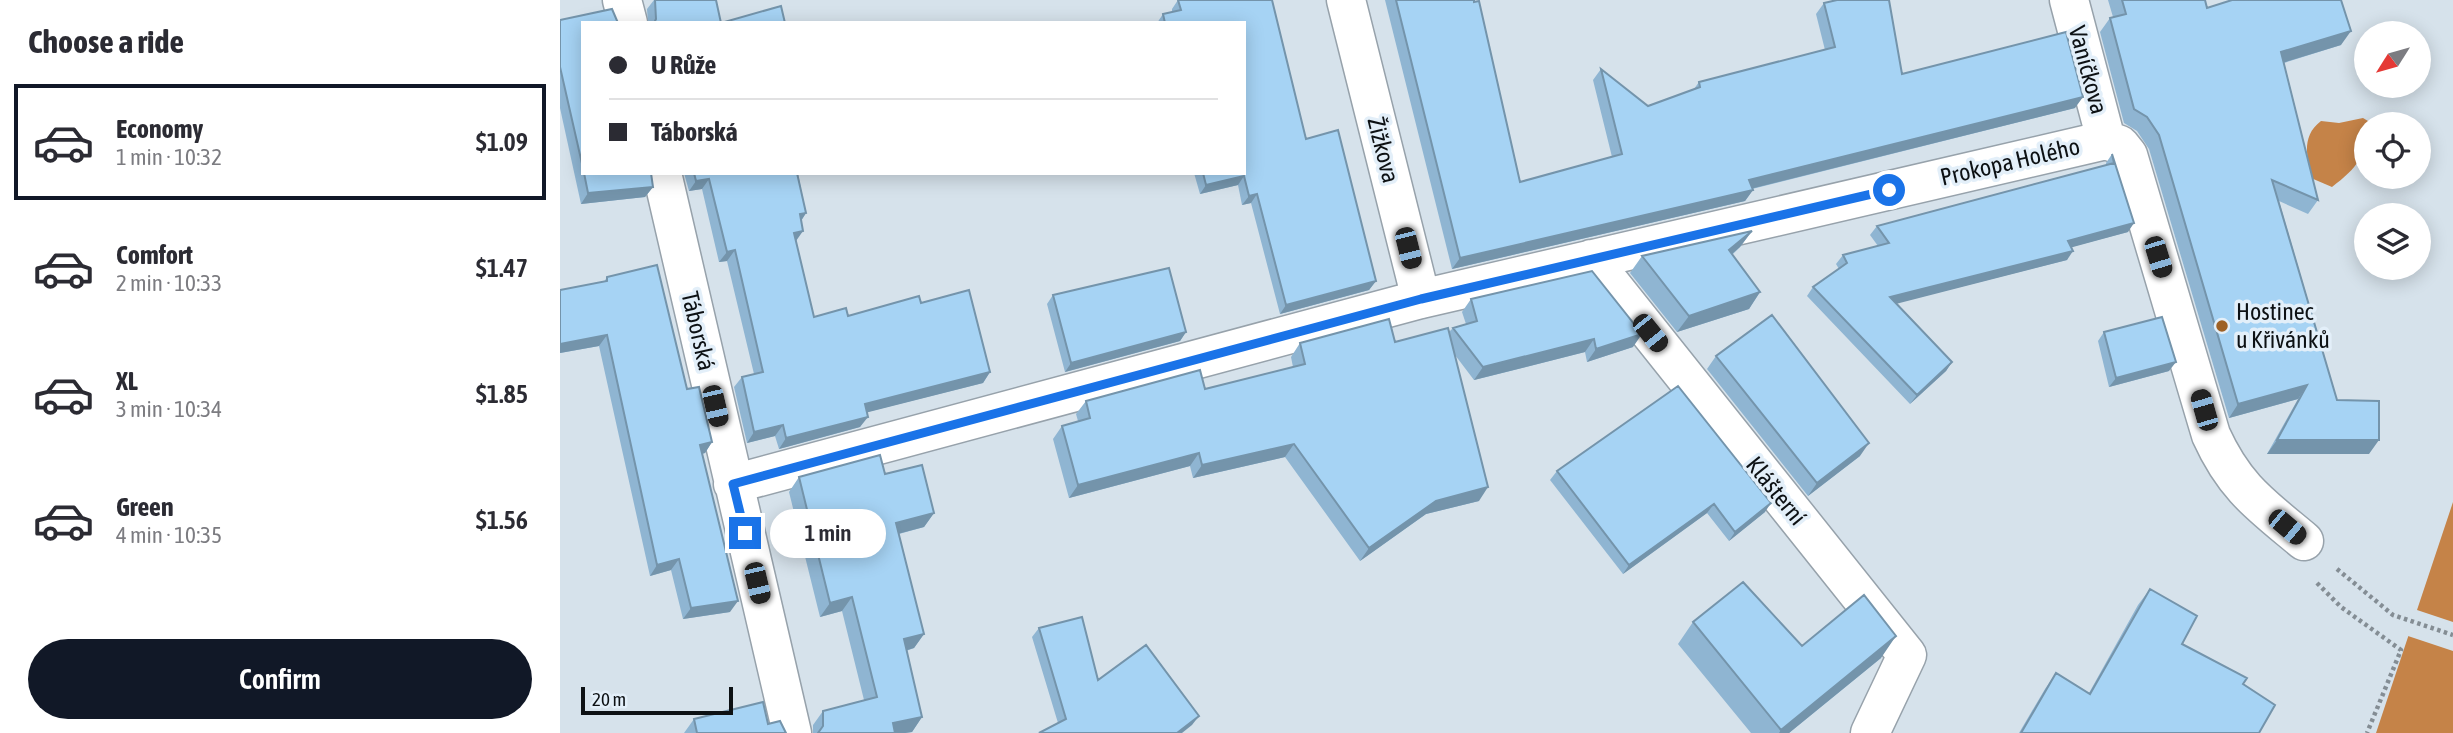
<!DOCTYPE html>
<html lang="en">
<head>
<meta charset="utf-8">
<style>
  :root { --surface:#fff; --page:#f7f7f7; --text:#2b2b33; --muted:#7c7c81; --line:#e1e1e2; --accent:#111827 }
  body { margin:0; font-family:"Asap Condensed",sans-serif; background:var(--page); color:var(--text); height:100vh; display:flex; flex-direction:column; font-size:26px; white-space:nowrap }
  * { box-sizing:border-box; margin:0 }
  p { font-size:23px; color:var(--muted) }
  .icon { flex:none; width:38px; height:38px; fill:none; stroke:currentColor; stroke-width:2; stroke-linecap:round; stroke-linejoin:round }
  .map { position:relative; flex:1; overflow:hidden }
  .drawer { display:flex; flex-direction:column; background:var(--surface); width:560px }
  .drawer>* { flex:none }
  .top-card { position:absolute; left:21px; top:21px; width:665px; height:154px; border-radius:0px; box-shadow:0 4px 18px #0003; display:grid; align-content:center; height:154px; padding:0 28px; background:var(--surface) }
  .needle { width:46px; rotate:233deg }
  .buttons { position:absolute; left:1794px; top:21px; display:grid; gap:14px }
  .buttons a { display:grid; place-items:center; width:77px; height:77px; border-radius:50%; background:var(--surface); box-shadow:0 4px 18px #0003; font-size:35px }
  .scale { position:absolute; left:21px; bottom:18px; width:152px; box-sizing:border-box; padding-left:7px; border:4px solid #0d1114; border-top:0; font-size:19px; line-height:24px; white-space:nowrap; color:#0d1114; -webkit-text-stroke:5px #e3eff9; paint-order:stroke }
  .end { position:absolute; width:32px; height:32px; margin:-16px; border:9px solid #1a73e8; background:#fff; box-shadow:0 0 0 4px #fff }
  .from { border-radius:50% }
  .bubble { position:absolute; height:49px; border-radius:24px; background:var(--surface); box-shadow:0 4px 18px #0003; font-size:23px; font-weight:600; line-height:49px; text-align:center }
  .car { position:absolute; width:21px; height:42px; margin:-21px -10px; border-radius:9px; box-shadow:0 0 5px 2px #0007; background:linear-gradient(#222 24%,#8ab4d8 0 40%,#222 0 76%,#8ab4d8 0 86%,#222 0) }
  .top-card b { display:flex; align-items:center; gap:24px; height:66px; font-size:26px }
  .top-card b+b { border-top:2px solid var(--line) }
  .top-card i { width:18px; height:18px; background:var(--text) }
  ul { padding:0; list-style:none }
  li { display:flex; align-items:center; gap:21px; height:116px; margin:0 14px 10px; padding:0 14px; border:4px solid transparent; border-radius:0px }
  li div { flex:1 }
  li b { display:block; font-size:26px }
  li em { font-style:normal; font-weight:600 }
  li.current { border-color:var(--accent) }
  li>.icon { width:63px; height:63px; stroke-width:1.5 }
  h2 { padding:0 28px; font-size:32px; line-height:84px }
  .button { display:flex; gap:14px; margin-top:auto; padding:14px 28px }
  .button a { flex:1; height:80px; border-radius:42px; background:var(--accent); color:#fff; font-size:28px; font-weight:600; line-height:80px; text-align:center }
  main { display:flex; flex:1; min-height:0 }
  .map>svg:first-child { display:block }
  .water { fill:#c58348 }
  .pier { fill:#d6e2eb }
  .lines { fill:none; stroke-linecap:round; stroke-linejoin:round }
  .minor-casing { stroke:#97a2ab; stroke-width:41 }
  .path { stroke:#848d94; stroke-width:4.5; stroke-dasharray:3.5 3.5; stroke-linecap:butt }
  .minor { stroke:#fff; stroke-width:38 }
  .wall { fill:#8fb5d2 }
  .shaded-wall { fill:#7494ab }
  .building { fill:#a6d3f4; stroke:#7494ab; stroke-width:2 }
  .route { stroke:#1a73e8; stroke-width:9 }
  .poi-dot { fill:#9e6125; stroke:#e3eff9; stroke-width:2.5 }
  .labels { text-anchor:middle; stroke-width:7; stroke-linejoin:round; paint-order:stroke }
  .street-label { font-size:24px; fill:#0d1114; stroke:#e3eff9 }
  .poi-label { font-size:24px; fill:#0d1114; stroke:#e3eff9; text-anchor:start }
</style>
</head>
<body>
<main>
<section class="drawer">
<h2>Choose a ride</h2>
<ul>
<li class="current"><svg class="icon" aria-label="car" viewBox="0 0 24 24"><path d="M5 17H2v-5l4-1 3-4h7l3 4 3 1v5h-3M9 17h6M6 11h13"/><circle cx="7" cy="17" r="2"/><circle cx="17" cy="17" r="2"/></svg><div><b>Economy</b><p>1 min · 10:32</p></div><em>$1.09</em></li>
<li><svg class="icon" aria-label="car" viewBox="0 0 24 24"><path d="M5 17H2v-5l4-1 3-4h7l3 4 3 1v5h-3M9 17h6M6 11h13"/><circle cx="7" cy="17" r="2"/><circle cx="17" cy="17" r="2"/></svg><div><b>Comfort</b><p>2 min · 10:33</p></div><em>$1.47</em></li>
<li><svg class="icon" aria-label="car" viewBox="0 0 24 24"><path d="M5 17H2v-5l4-1 3-4h7l3 4 3 1v5h-3M9 17h6M6 11h13"/><circle cx="7" cy="17" r="2"/><circle cx="17" cy="17" r="2"/></svg><div><b>XL</b><p>3 min · 10:34</p></div><em>$1.85</em></li>
<li><svg class="icon" aria-label="car" viewBox="0 0 24 24"><path d="M5 17H2v-5l4-1 3-4h7l3 4 3 1v5h-3M9 17h6M6 11h13"/><circle cx="7" cy="17" r="2"/><circle cx="17" cy="17" r="2"/></svg><div><b>Green</b><p>4 min · 10:35</p></div><em>$1.56</em></li>
</ul>
<div class="button"><a>Confirm</a></div>
</section>
<div class="map">
<svg width="1893" height="733" viewBox="0 0 1893 733">
  <rect width="100%" height="100%" fill="#d6e2eb"/>
  <path class="water" d="M1803,118l10,6h-7c0,33 -8,43 -34,63l-21,-9c-4,-21 -10,-42 10,-57l18,2z
    M1893,502v231h-77z"/>
  <path class="pier" d="M1854,609l39,13v29l-48,-16z"/>
  <g class="lines">
    <defs>
      <path id="minor" d="M62,0l6,23
        M786,0l75,299
        M1509,0l37,140
        M1546,140l14,5 8,10 83,280c24,53 50,70 93,106
        M102,173l130,560
        M1031,259l316,396 -37,78
        M173,484l688,-185 685,-159"/>
    </defs>
    <use href="#minor" class="minor-casing"/>
    <path class="path" d="M1777,569l56,46 60,20
      M1757,583l24,24 60,43 -34,83"/>
    <use href="#minor" class="minor"/>
  </g>
  <path class="wall" d="M94,0h62l5,23h-73l-1,-14z
    M618,0h94l34,139 32,-9 38,151 -7,9 -89,24 -29,-111 -9,2 -4,-20 -38,9 -6,-21h50v-150h-87l6,-9 9,-2v-3z
    M825,0h89l46,182 92,-25 -19,-77 8,-11 47,37 46,-17 5,-7 126,-32 -9,-36 8,-11 78,71 173,34 -323,81 1,1 -8,11 -293,68z
    M1548,0h97l2,8 134,37 -57,18 34,137 -10,14 -29,-13 58,199 32,54h-102l31,-55 -69,19 -80,-269 -12,-18 -13,-8 -24,-91 10,-14 3,-1z
    M0,20l23,3v150h68l2,14 -8,10 -64,7 -21,-96z
    M1552,154l16,78 -57,15 -4,13 -171,43 56,59 -6,9 -36,33 -103,-108 6,-9 26,-18 -3,-5 7,-9 35,-9 -8,-11 7,-9 229,-61v-2z
    M124,173h118l-4,1 8,39 -5,8 -5,20 18,76 34,-1 73,-13 69,69 -7,11 -116,29 -7,15 -81,22 -4,-13 -28,7 -13,-56 8,-10 12,-3 -27,-113 -8,1 -17,-73 -13,2z
    M1192,231l-12,16 -8,8 28,37 -11,17 -72,23 -47,-59 12,-17z
    M47,277l80,112 25,53 -7,11 -3,1 28,158 -47,7 -12,-49 -21,6 -51,-230 -39,7v-63l44,-8z
    M493,295l133,37 -6,9 -115,31 -18,-68z
    M911,299l162,48 -46,15 -2,-10 -111,28 -19,-25 24,146 -53,13 -66,47 -75,-104 -92,21 -3,-12 -121,32 -16,-59 9,-13 16,-5 -2,-7 10,-13 119,-12 88,-22 -2,-10 9,-14 95,-1 54,-10 4,-4 13,-4 -4,-12z
    M1544,332l65,39 -60,16 -11,-46z
    M1156,356l144,100 -52,40 -101,-127z
    M997,471l208,41 -36,29 -22,-28 -84,61 -73,-94z
    M325,474l49,39 -10,14 -25,7 25,100 -10,14 -8,3 16,66 -10,15 -7,1h-92v-8l10,-14 41,-11 -22,-89 -22,6 -31,-125 10,-15z
    M1590,589l32,55 61,40 16,49h-240l26,-44 11,-16 33,20 49,-88z
    M1133,622l109,24 79,12 -92,75h-38l-73,-89z
    M479,628l59,52 94,45 -134,-2 -26,-86z
    M134,719l74,5 18,9h-102z"/>
  <path class="shaded-wall" d="M1791,31l-10,14 -69,21 9,-14z
    M1523,97l-8,11 -333,83 7,-11z
    M684,176l-6,9 -38,9 6,-9z
    M149,179l-7,10 -13,2 7,-10z
    M93,187l-8,10 -64,7 7,-11z
    M1193,190l-8,11 -293,68 8,-11z
    M697,194l-6,9 -9,2 7,-9z
    M246,213l-7,11 1,-10z
    M1574,223l-6,9 -66,18 6,-9z
    M243,231l-7,10 -2,-8z
    M1192,231l-12,16 -23,20 12,-17z
    M175,250l-8,11 -8,1 8,-10z
    M1513,251l-6,9 -183,47 6,-10z
    M816,281l-7,9 -89,24 6,-9z
    M1200,292l-11,17 -72,23 12,-16z
    M626,332l-6,9 -115,31 6,-9z
    M1082,334l-9,13 -46,15 9,-13z
    M47,335l-8,11 -39,7v-9z
    M1034,339l-9,13 -111,28 9,-13z
    M1392,362l-6,9 -36,33 7,-9z
    M1616,362l-7,9 -60,16 7,-9z
    M430,372l-7,11 -126,32 8,-11z
    M1747,385l-9,14 -69,19 9,-14z
    M308,417l-8,10 -81,22 7,-11z
    M223,425l-8,11 -28,7 7,-11z
    M1717,440h102l-10,14h-102z
    M152,442l-7,11 -12,3 7,-11z
    M1309,443l-9,13 -52,40 9,-13z
    M734,444l-9,13 -92,21 9,-13z
    M639,453l-9,13 -121,32 9,-13z
    M928,487l-9,14 -53,13 -66,47 9,-13 67,-47z
    M1211,503l-6,9 -36,29 6,-9z
    M1154,504l-7,9 -84,61 6,-9z
    M374,513l-10,14 -38,10 10,-14z
    M119,559l-8,11 -21,6 7,-11z
    M292,597l-10,14 -22,6 10,-14z
    M178,601l-8,11 -47,7 8,-11z
    M364,634l-10,14 -20,6 10,-15z
    M1336,636l-15,22 -92,75h-10l2,-3z
    M639,716l-7,9 -10,8h-5z
    M362,717l-10,15 -7,1h-19l7,-10z"/>
  <path class="building" d="M95,0h61l5,23h-67l2,-4z
    M618,0h94l34,139 32,-9 38,151 -90,24 -29,-111 -8,2 -5,-20 -38,9 -3,-12h41v-150h-79l-2,-9 18,-4z
    M836,0h78v2l5,-1 41,181 102,-28 -21,-85 47,37 52,-19 -1,-5 136,-35 -11,-44 13,-3h52l13,74 164,-42 17,65 -334,83 4,10 -293,68z
    M1562,0h83l2,8 25,-8h109l10,31 -70,21 37,148 -46,-20 65,220 42,1v39h-102l30,-55 -69,19 -79,-269 -12,-18 -13,-8 -24,-91 16,-4z
    M221,6l4,17h-64z
    M52,9l6,14h-35v145l-23,-101v-47z
    M1552,154l22,69 -66,18 5,10 -183,46 62,65 -35,33 -104,-108 34,-24 -4,-8 46,-12 -12,-17 237,-63z
    M24,173h67l2,14 -65,6z
    M134,173h103l9,40 -6,1 3,17 -9,2 20,84 32,-9 2,8 71,-20 2,7 48,-13 21,82 -125,32 3,13 -82,21 -3,-13 -29,7 -12,-55 21,-5 -28,-122 -8,2 -18,-73 -13,2z
    M1192,231l-23,19 31,42 -71,24 -47,-60z
    M97,265l30,124 12,-2 13,55 -12,3 38,156 -47,7 -12,-49 -22,6 -50,-230 -47,9v-54l47,-9v-4z
    M609,268l17,64 -115,31 -18,-68z
    M1032,271l50,63 -46,15 -2,-10 -111,28 -30,-39 24,-7 -6,-22z
    M1212,315l97,128 -52,40 -101,-127z
    M1602,317l14,45 -60,16 -12,-46z
    M829,319l6,23 53,-14 40,159 -52,14 -67,47 -75,-104 -92,21 -3,-12 -121,32 -16,-59 28,-8 -4,-17 114,-31 5,19 100,-25 -5,-21z
    M1118,386l93,117 -36,29 -21,-28 -85,61 -72,-94z
    M320,455l5,19 37,-9 12,48 -38,10 28,111 -20,5 18,78 -29,6 2,10h-77l5,-7v-15l54,-14 -25,-100 -22,6 -31,-126z
    M1183,582l59,64 62,-51 32,41 -115,94 -88,-108z
    M1590,589l47,27 -15,28 65,34 -4,6 32,21 -16,28h-238l35,-60 34,21z
    M522,617l16,63 48,-35 53,71 -22,17h-138l27,-14 -27,-91z
    M203,702l5,22 12,-3 6,12h-89l-3,-14z"/>
  <g class="lines">
    <path class="route" d="M185,533l-12,-49 688,-185 468,-109"/>
  </g>
  <circle class="poi-dot" cx="1662" cy="326" r="7"/>
  <g class="labels">
    <g class="street-label">
      <text transform="translate(1528 70) rotate(75)" y="8">Vaníčkova</text>
      <text transform="translate(823 150) rotate(76)" y="8">Žižkova</text>
      <text transform="translate(1450 162) rotate(-13)" y="8">Prokopa Holého</text>
      <text transform="translate(138 331) rotate(77)" y="8">Táborská</text>
      <text transform="translate(1216 491) rotate(51)" y="8">Klášterní</text>
    </g>
    <g class="poi-label">
      <text x="1676" y="320">Hostinec<tspan x="1676" dy="28">u Křivánků</tspan></text>
    </g>
  </g>
</svg>
<div class="buttons">
<a><svg class="needle" viewBox="-14 -14 28 28"><path d="M0-13l5 13h-10z" fill="#e53935"/><path d="M0 13l5-13h-10z" fill="#7c7c81"/></svg></a>
<a><svg class="icon" aria-label="locate" viewBox="0 0 24 24"><circle cx="12" cy="12" r="6"/><path d="M12 2v4M12 18v4M2 12h4M18 12h4"/></svg></a>
<a><svg class="icon" aria-label="layers" viewBox="0 0 24 24"><path d="M12 4l9 5-9 5-9-5zM3 14l9 5 9-5"/></svg></a>
</div>
<div class="scale">20 m</div>
<i class="end from" style="left:1329px;top:190px"></i>
<i class="end" style="left:185px;top:533px"></i>
<div class="bubble" style="left:210px;top:509px;width:116px">1 min</div>
<i class="car" style="left:848px;top:248px;rotate:166deg"></i>
<i class="car" style="left:1598px;top:257px;rotate:163deg"></i>
<i class="car" style="left:1090px;top:333px;rotate:141deg"></i>
<i class="car" style="left:155px;top:406px;rotate:167deg"></i>
<i class="car" style="left:1644px;top:410px;rotate:344deg"></i>
<i class="car" style="left:1727px;top:527px;rotate:130deg"></i>
<i class="car" style="left:197px;top:583px;rotate:167deg"></i>
<div class="top-card">
<b><i class="from"></i>U Růže</b>
<b><i></i>Táborská</b>
</div>
</div>
</main>
</body>
</html>
